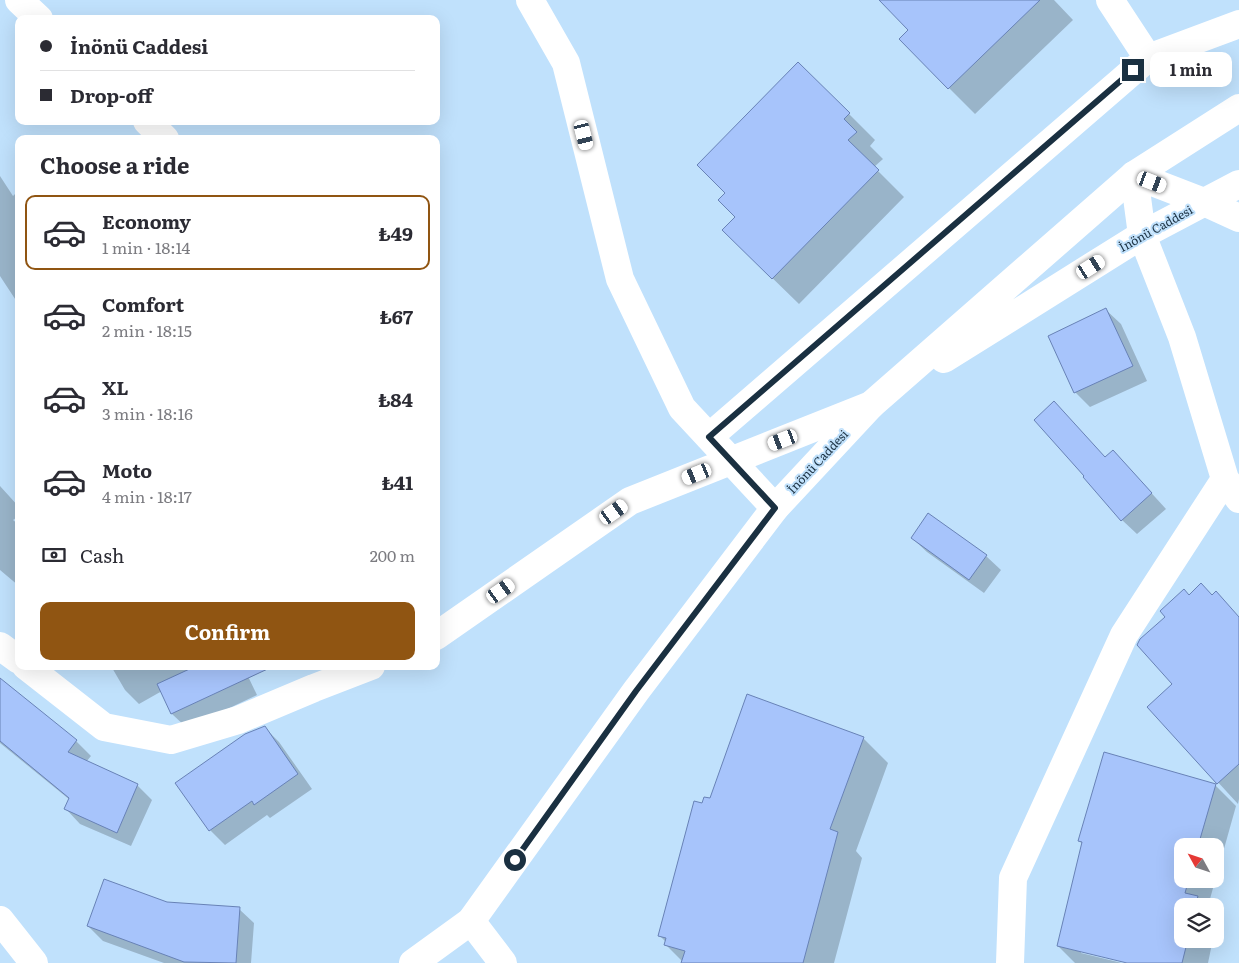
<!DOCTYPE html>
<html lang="en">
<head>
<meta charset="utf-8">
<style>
  :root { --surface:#fff; --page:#f2f2f3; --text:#2b2b33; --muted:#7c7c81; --line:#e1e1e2; --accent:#905512 }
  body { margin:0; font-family:Literata,serif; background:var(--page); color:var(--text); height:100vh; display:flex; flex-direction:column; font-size:19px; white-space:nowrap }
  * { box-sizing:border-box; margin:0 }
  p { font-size:16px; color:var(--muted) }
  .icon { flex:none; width:28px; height:28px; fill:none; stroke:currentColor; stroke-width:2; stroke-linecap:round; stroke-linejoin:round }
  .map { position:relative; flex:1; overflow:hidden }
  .panel { position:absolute; left:15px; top:135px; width:425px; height:535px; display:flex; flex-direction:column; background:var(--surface); border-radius:10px; box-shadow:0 5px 20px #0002 }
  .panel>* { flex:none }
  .hud { position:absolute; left:15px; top:15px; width:425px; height:110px; border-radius:10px; box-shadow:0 5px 20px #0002; display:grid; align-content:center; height:110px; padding:0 25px; background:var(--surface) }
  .needle { width:32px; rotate:310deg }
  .tools { position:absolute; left:1174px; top:838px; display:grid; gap:10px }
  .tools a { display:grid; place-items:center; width:50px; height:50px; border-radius:10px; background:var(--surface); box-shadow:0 5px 20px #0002; font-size:25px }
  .end { position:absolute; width:22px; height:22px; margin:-11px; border:6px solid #1a3041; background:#fff; box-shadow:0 0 0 2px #fff }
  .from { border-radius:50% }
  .bubble { position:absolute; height:35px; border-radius:10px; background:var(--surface); box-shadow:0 5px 20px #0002; font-size:16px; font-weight:700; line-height:35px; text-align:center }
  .car { position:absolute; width:15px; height:30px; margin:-15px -8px; border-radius:6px; box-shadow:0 0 4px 1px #0007; background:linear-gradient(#fff 24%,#345 0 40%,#fff 0 76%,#345 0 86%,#fff 0) }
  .hud b { display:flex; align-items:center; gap:18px; height:48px; font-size:19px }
  .hud b+b { border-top:1px solid var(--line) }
  .hud i { width:12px; height:12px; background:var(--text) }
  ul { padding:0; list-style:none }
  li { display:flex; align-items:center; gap:15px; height:75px; margin:0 10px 8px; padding:0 15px; border:2px solid transparent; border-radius:10px }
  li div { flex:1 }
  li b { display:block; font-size:19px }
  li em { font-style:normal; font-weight:700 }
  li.active { border-color:var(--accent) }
  li>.icon { width:45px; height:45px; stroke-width:1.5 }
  h2 { padding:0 25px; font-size:22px; line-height:60px }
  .pay { display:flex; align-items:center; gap:12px; height:55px; padding:0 25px; font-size:19px }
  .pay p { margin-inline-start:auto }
  .primary-button { display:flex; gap:10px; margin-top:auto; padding:10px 25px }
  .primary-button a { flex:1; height:58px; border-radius:10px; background:var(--accent); color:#fff; font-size:20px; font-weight:700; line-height:58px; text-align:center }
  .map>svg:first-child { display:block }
  .shadow { fill:#0003; fill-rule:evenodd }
  .building { fill:#a7c4fb; stroke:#6882b6 }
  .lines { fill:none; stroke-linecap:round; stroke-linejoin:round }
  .street { stroke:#fff; stroke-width:28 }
  .secondary { stroke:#fff; stroke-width:28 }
  .route { stroke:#1a3041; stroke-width:6 }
  .labels { text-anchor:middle; stroke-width:4; stroke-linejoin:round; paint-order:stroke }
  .street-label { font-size:12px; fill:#1a3041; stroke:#c0e1fc }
</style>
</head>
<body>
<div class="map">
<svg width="1239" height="963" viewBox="0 0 1239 963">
  <rect width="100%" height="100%" fill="#c0e1fc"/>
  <path class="shadow" d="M881,0h173l19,20 -98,94 -26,-26 -39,-58z
    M849,114l26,26 -5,6 13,13 -9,8 30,30 -105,107 -76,-74z
    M0,176l13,20 6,-6v115l-19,-29z
    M1106,310l15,14 26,57 -57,26 -15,-15z
    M1113,451l53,58 -29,25 -15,-14 -38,-43z
    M0,486l19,21v9l-6,4 6,5v61l-19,-16z
    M912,538l74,18 15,14 -17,23 -57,-41z
    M1189,596h23l27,21v182l-1,5 -89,-97 24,-23z
    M111,666h132l14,29 -70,33 -15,-14 -10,-23 -23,13 -14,-14z
    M9,687l67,54 15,15 -5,6 51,23 15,15 -21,46 -51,-22 -14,-15 4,-9 -70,-57v-45z
    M264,727l15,15 33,47 -42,29 -3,-3 -42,30 -15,-15 -33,-47z
    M863,738l25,25 -32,88 6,7 -28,105h-150l-18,-18v-3l-6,-6 43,-131 8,-5z
    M1215,785l21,21 -28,100h-26v33h31l-5,24h-75l-52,-12v2l41,10h-47l-17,-17 25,-102 -4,-3zM1182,846h33v33h-33z
    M166,904l73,5 15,14 -3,40h-87l-61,-22 -15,-15z
    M1215,915l3,3 -3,14z"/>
  <path class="building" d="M879,0h161l-92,89 -49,-50 9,-9z
    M798,62l52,51 -6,6 13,13 -9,8 31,30 -107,109 -50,-49 13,-13 -17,-17 7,-7 -28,-28z
    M1106,308l27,58 -59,27 -26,-57z
    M1054,401l51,56 8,-7 39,43 -31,28 -38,-44 1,-1 -50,-56z
    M928,513l59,42 -18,25 -58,-42z
    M1201,583l11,12 4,-4 23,26v147l-22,20 -70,-77 25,-23 -35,-39 3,-6 25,-22 -5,-6 24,-22 5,6z
    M196,666h78l-103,48 -14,-30z
    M0,678l77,62 -9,12 70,32 -21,49 -53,-24 5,-11 -69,-57z
    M747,694l117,43 -34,92 8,3 -35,131h-122l4,-12 -21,-6 2,-7 -8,-2 36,-135 8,2 2,-6 6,1z
    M265,726l33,48 -44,31 -2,-4 -43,30 -34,-48 70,-49z
    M1104,752l112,32 -18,62h-16v33h7l-4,14 13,3 -3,10h-13v33h6l-6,24h-55l-70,-17 25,-104 -4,-1z
    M104,879l63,23 73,5 -4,56 -52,-1 -97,-36z"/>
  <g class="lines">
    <path class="street" d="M19,0l20,19
      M530,0l36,63 54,216 62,129 93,100
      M1110,0l38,58
      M147,121l18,18
      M1239,218l-35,-16 -70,-27 8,60 40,102 43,142 14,20
      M709,437l439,-379 91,-34
      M436,636l194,-135 241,-96
      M0,646l19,14
      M26,666l78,61 67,13 67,-20 76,-32 57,-22
      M0,920l34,43
      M471,921l32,42
      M1010,963l3,-85 111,-243 101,-156"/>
    <path class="secondary" d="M944,359l198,-124 97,-51
      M413,963l58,-42 165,-230 139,-183 96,-103 263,-230 105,-67"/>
  </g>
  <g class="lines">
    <path class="route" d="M515,860l121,-169 139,-183 -66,-71 424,-367"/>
  </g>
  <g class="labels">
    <g class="street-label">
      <text transform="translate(1156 229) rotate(-29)" y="4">İnönü Caddesi</text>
      <text transform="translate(818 462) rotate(-47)" y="4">İnönü Caddesi</text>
    </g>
  </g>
</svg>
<div class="tools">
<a><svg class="needle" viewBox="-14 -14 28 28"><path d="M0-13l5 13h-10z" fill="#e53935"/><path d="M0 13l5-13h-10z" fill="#7c7c81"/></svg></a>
<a><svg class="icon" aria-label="layers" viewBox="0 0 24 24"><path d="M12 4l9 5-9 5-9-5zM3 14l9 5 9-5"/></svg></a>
</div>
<i class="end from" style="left:515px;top:860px"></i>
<i class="end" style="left:1133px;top:70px"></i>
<div class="bubble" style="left:1150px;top:52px;width:82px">1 min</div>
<i class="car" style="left:584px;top:135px;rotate:166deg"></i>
<i class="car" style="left:1152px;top:182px;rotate:111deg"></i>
<i class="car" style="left:1091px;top:267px;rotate:58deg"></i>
<i class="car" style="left:783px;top:440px;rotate:249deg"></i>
<i class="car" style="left:697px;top:474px;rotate:248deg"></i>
<i class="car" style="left:614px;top:512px;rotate:55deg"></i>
<i class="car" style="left:501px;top:591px;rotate:55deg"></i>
<div class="hud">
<b><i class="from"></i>İnönü Caddesi</b>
<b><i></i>Drop-off</b>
</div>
<section class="panel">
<h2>Choose a ride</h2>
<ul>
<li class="active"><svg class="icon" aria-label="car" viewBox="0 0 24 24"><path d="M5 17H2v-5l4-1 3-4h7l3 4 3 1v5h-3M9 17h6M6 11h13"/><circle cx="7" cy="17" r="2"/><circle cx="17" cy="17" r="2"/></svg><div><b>Economy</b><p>1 min · 18:14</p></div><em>₺49</em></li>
<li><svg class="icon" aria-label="car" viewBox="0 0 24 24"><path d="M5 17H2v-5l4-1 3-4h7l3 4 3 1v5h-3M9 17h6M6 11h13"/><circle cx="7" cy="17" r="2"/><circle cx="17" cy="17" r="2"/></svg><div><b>Comfort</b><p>2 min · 18:15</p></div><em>₺67</em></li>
<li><svg class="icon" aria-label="car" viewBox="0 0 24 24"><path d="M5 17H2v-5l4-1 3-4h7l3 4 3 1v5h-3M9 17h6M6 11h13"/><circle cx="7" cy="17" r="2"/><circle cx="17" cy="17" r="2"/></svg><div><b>XL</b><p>3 min · 18:16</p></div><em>₺84</em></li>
<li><svg class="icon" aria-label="car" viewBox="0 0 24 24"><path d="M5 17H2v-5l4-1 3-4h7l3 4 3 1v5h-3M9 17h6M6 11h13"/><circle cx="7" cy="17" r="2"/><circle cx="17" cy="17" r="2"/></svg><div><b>Moto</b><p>4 min · 18:17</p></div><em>₺41</em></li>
</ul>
<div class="pay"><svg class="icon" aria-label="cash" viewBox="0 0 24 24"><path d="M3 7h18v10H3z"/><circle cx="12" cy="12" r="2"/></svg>Cash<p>200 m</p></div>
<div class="primary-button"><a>Confirm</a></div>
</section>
</div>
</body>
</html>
